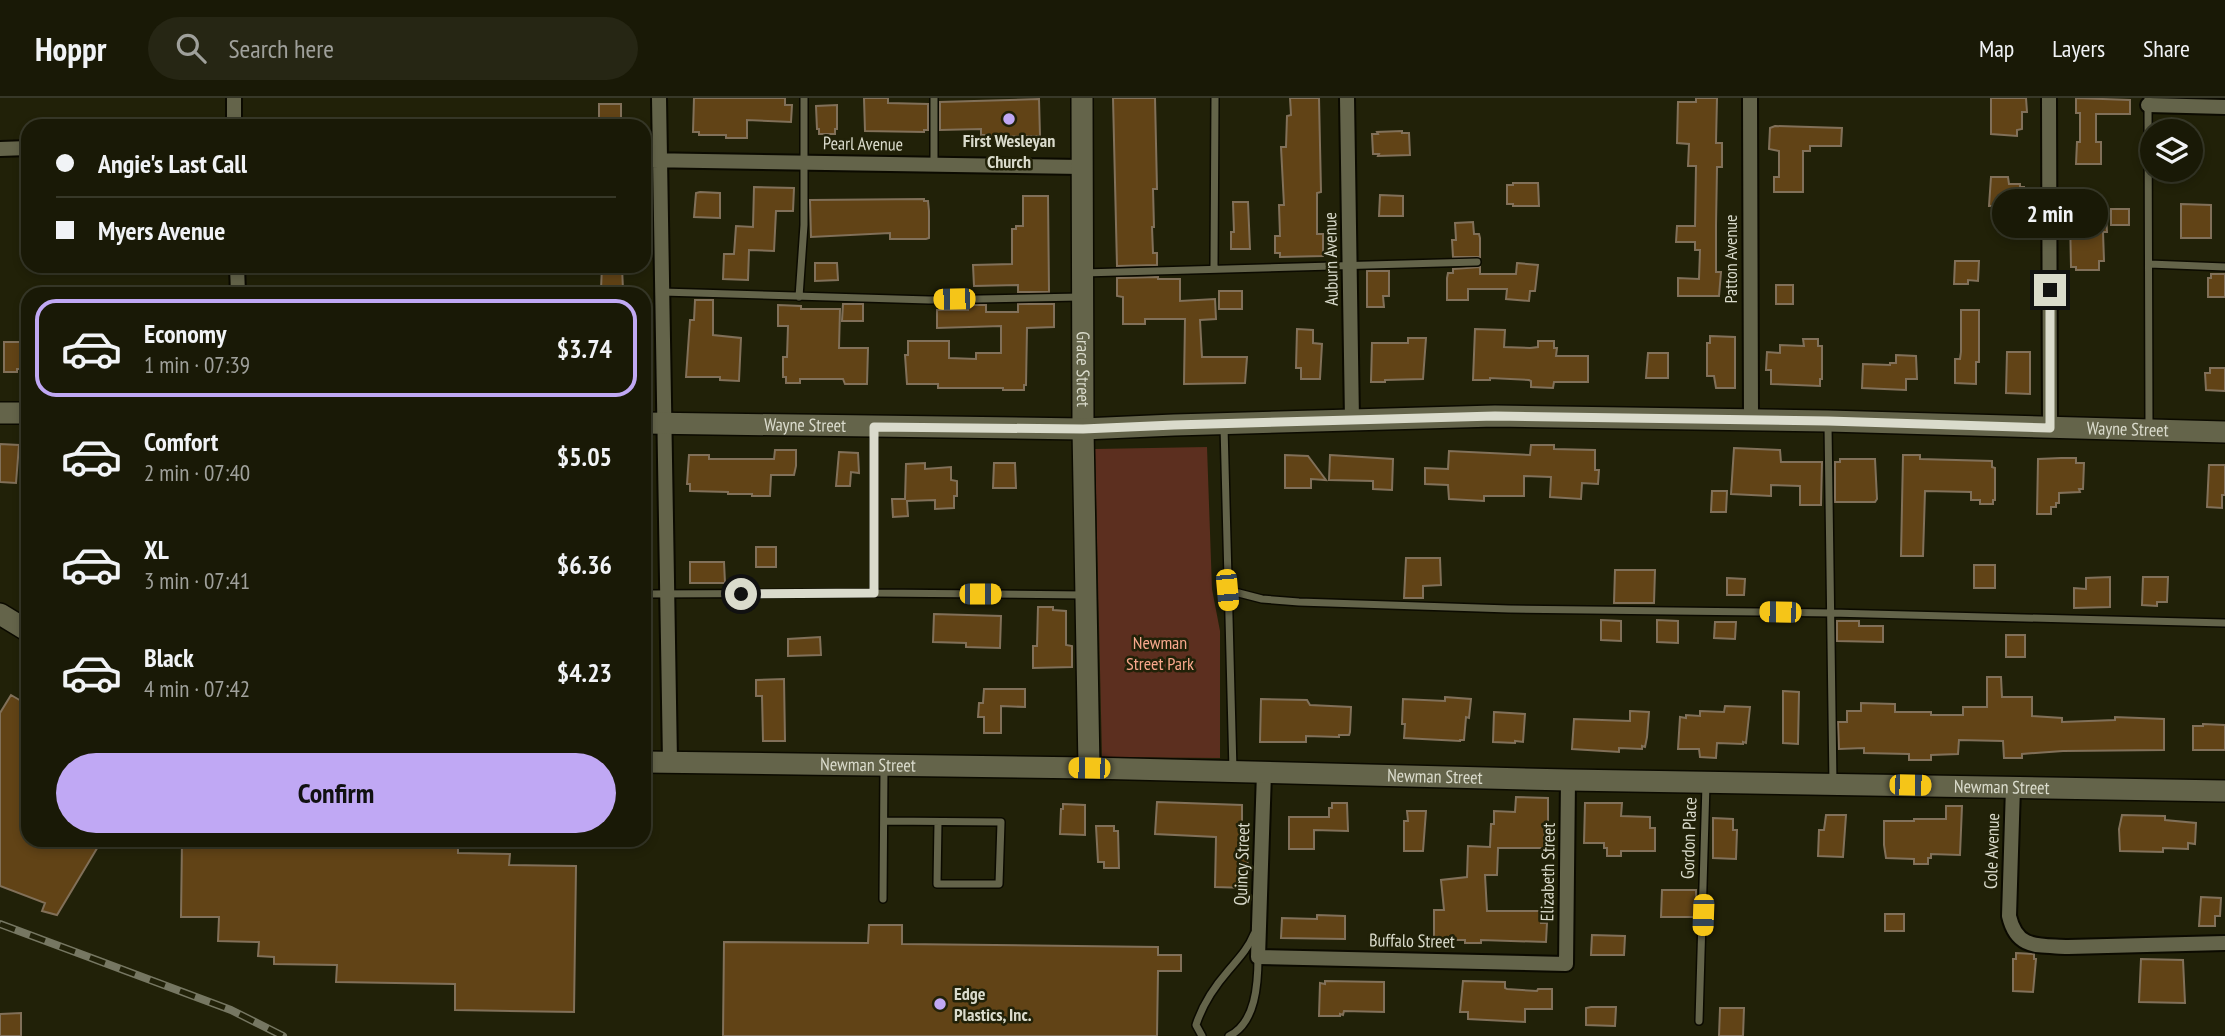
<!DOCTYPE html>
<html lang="en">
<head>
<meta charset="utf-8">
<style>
  :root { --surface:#191906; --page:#262614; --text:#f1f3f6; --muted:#9fa09b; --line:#373828; --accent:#c0a8f4 }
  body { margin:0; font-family:"PT Sans Narrow",sans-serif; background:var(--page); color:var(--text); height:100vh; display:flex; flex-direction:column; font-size:26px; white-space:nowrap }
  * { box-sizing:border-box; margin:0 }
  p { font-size:23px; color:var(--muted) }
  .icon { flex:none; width:38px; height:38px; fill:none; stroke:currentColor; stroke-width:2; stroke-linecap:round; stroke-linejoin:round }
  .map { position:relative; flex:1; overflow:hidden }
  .drawer { position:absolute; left:21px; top:189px; width:630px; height:560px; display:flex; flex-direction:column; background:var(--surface); border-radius:21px; box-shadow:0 4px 10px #0003,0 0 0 2px var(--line) }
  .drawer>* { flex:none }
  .banner { position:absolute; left:21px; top:21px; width:630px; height:154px; border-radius:21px; box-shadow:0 4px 10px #0003,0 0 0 2px var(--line); display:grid; align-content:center; height:154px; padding:0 35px; background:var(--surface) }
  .buttons { position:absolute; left:2140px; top:21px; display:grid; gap:14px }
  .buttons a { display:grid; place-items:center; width:63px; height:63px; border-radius:50%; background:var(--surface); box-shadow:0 4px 10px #0003,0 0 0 2px var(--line); font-size:35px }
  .end { position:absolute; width:32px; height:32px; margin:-16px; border:9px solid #dadbcc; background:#111; box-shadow:0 0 0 4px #111 }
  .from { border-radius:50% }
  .bubble { position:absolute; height:49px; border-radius:24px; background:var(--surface); box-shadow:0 4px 10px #0003,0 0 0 2px var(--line); font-size:23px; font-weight:700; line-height:49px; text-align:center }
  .car { position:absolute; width:21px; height:42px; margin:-21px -10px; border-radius:9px; box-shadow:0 0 5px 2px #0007; background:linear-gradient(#f5c518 24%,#345 0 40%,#f5c518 0 76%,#345 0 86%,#f5c518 0) }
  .banner b { display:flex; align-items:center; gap:24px; height:66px; font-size:26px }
  .banner b+b { border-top:2px solid var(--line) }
  .banner i { width:18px; height:18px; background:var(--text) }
  ul { padding:12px 0 0; list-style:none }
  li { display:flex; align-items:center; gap:21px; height:98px; margin:0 14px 10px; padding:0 21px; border:4px solid transparent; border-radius:21px }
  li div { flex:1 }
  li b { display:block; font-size:26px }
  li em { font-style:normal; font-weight:700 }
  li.on { border-color:var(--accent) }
  li>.icon { width:63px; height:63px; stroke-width:1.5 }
  .primary-button { display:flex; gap:14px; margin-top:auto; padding:14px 35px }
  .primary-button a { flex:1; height:80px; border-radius:42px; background:var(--accent); color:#111; font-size:28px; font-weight:700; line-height:80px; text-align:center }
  header { display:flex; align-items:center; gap:42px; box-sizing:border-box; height:98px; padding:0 35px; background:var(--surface); border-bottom:2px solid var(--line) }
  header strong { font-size:33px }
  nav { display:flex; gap:38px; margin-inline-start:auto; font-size:24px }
  .search { width:490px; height:63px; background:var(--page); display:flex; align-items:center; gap:18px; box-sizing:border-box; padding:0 24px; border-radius:38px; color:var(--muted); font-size:26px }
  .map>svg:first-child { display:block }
  .green { fill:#5c2f1f }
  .building { fill:#614316; stroke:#817059; stroke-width:2 }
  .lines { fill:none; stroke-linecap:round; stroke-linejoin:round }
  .lane-casing { stroke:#0b0a00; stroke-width:10 }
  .street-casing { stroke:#0b0a00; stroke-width:18 }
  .secondary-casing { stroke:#0b0a00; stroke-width:24 }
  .lane { stroke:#64644a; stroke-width:7 }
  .street { stroke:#64644a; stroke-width:14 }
  .secondary { stroke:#64644a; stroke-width:21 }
  .rail-casing { stroke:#767762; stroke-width:8 }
  .rail { stroke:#212108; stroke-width:5; stroke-dasharray:16; stroke-linecap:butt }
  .route { stroke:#dadbcc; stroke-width:9 }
  .poi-dot { fill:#c0a8f4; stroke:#212108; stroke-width:2.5 }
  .labels { text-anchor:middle; stroke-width:5; stroke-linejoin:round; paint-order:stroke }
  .poi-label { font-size:18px; font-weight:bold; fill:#dadbcc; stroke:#212108 }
  .street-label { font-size:18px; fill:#dadbcc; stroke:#212108 }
  .park-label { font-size:18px; fill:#f8a88c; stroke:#212108 }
</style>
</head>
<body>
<header>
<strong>Hoppr</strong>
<div class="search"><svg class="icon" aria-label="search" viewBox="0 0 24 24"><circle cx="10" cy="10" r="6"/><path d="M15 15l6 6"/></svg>Search here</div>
<nav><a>Map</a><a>Layers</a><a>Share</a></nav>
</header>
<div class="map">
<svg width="2225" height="938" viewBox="0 0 2225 938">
  <rect width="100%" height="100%" fill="#212108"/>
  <path class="green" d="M1207,349l5,142 8,42v127l-118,-1 -7,-308z"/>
  <path class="building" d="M694,0h91v7h7l-1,17 -44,-2v18h-21v-3h-27v-3h-6z
    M864,0h24v5l40,1v26h-4v2l-59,-1z
    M1113,0h42l2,91h-4l1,38h-2l1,26h4v12l-40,1z
    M1290,0h29l2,94 -4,1v41h6v22l-43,1v-4h-5v-17h5l-1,-31h5l-3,-58h5l1,-31 4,-1z
    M1696,0h21l-1,45h6v24h-5l-1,58v47h5l-2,24h-41v-18l21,1 1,-29h-5v-8h-19l1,-16h18l1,-60h-8l1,-22 -12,-1 1,-41h18z
    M1991,0h35l1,14h-5v17l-5,1v6l-26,-2z
    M2076,0l54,2v14h-34v28h5v22h-25l1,-22h3v-29h-4z
    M1039,1l1,37 -49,1 -1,-2h-9v-6l-41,1v-28z
    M599,6h22v22h-22z
    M837,7v24h-2v5h-16v-5h-2l-1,-23z
    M1775,28l67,2 -1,18h-31v5h-7v41h-29v-15h5v-26l-10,-2 1,-21z
    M1402,33v2h7l1,22 -32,1 1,-2h-6l-1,-20h6l-1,-2z
    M1991,79h17l1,7h11v3h4v18l-35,1z
    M1513,85h25l1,23h-26v-2h-6v-19h6z
    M754,89l40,1 -1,23h-17l-2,40 -25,-1 -1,30 -25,-1 1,-25h10l2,-28 17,1z
    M700,94l20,1v25l-26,-1 2,-24z
    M1380,97l23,1v20h-24z
    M1023,98h25l1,96h-31v-7l-44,1 -1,-21 39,-1v-35h4v-3h7z
    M924,101v2h4l1,10v27l-3,1h-36v-6l-79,4 -1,-37z
    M1233,104h15l2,47h-19v-17h3z
    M2181,106l30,1v33h-30z
    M2111,111h18v16h-18z
    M2076,118h30l1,16h-4l1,29h-5v9h-23v-3h-5l-1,-49h7z
    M1473,124l1,12h5l1,4v19h-27l-1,-17h4l-1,-17z
    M1955,163h24l-1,20 -10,-1v4h-14z
    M815,165h22l1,17 -23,1z
    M1517,165l21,2 -3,26h-5l-1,10 -23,-2 1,-10h-39v11h-21v-22l1,-5h5v-4l27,-2v7h36z
    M602,168l20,1 1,23 -22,-1z
    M1367,173h22v25h-6l1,11h-17z
    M2211,176h14v23h-17v-19h3z
    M1158,179v2h22v22l35,-2 1,20 -16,1 2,37h45l-2,26 -61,1 1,-65h-40v5h-22v-27l-6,-1v-18z
    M1776,187h17v19h-17z
    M1219,193h23v18h-23z
    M695,202h18v35l28,3 -2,43 -19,-1v-3h-34l4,-57h4z
    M843,206h20v17h-21z
    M1018,206h36v23l-27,1 -1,57h-2v5h-21v-2h-65v-4h-31l-2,-29h3v-14h41v17l27,1v-6h25v-27l-64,2v-18h31v-5h18v7h32z
    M778,207l23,1v3h39l-1,39h29l-1,36h-22l-2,-5h-43v4h-14v-6h-3v-20h4l1,-31h-10z
    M1961,212h18v52h-3v22l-21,-1v-24h5l1,-7z
    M1297,231l16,1v13l9,1 -2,35h-19v-11h-5z
    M1475,231l30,1 -1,17 26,1 8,-1v-6h16v7h3l-1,8h32v26h-34l-1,6 -22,-1v-6l-2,-1 -39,-2v2h-17z
    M1710,238l25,1v51h-19l-2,-12h-7v-33h3z
    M1408,240h18l-3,41 -38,1v2h-14l1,-39h36z
    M1803,241h15v7h4v33h-2v7l-49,-2v-14h-5l1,-18 13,1v-8l24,1z
    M4,244h24v23h-8v4h-3v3h-13z
    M2007,254h23v42l-24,-1z
    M1648,255h20v25h-22z
    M1896,257l20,1 1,23h-11v11l-44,-2 1,-24 27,1v-2h6z
    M2210,270h15v23l-19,-1 -1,-17h5z
    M0,346l19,1 -3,38 -16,-1z
    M1531,347h23v4l41,1v20h4l-1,14 -16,-1 -1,16 -31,-2 1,-20 -27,-1v20h-40v5l-35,-2 -1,-14 -23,-1v-16l23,1 1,-18 81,4z
    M1734,350l46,2 1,12h41l-1,43h-21v-19l-29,-1v11l-40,-2z
    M775,352h21v16l-2,9h-23l-1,21h-18v-2h-24v-2l-38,-1v-7h-3l2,-29h20v4h65z
    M839,354l19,1 1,20 -8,-1 -1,14h-14z
    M1285,357l23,1 18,24 -15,-1v9h-26z
    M1330,357l63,4 -1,31 -19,-1v-8l-44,-1z
    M1903,357h17v4l72,2v6l3,1v32h-2v4h-13v-4h-9v-8l-46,-1 -2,65h-22z
    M2061,360h15v5h8l-1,26h-4l1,3 -21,1v10h-3v4h-5v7h-14l1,-55z
    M1840,361h35l2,40 -2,3h-40v-40h5z
    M925,365v6l26,-2v13l6,1v15h-3v12l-19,1v-9l-28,1 1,15 -15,1 -1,-18h13l1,-35z
    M994,365h21l1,25h-23z
    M2209,367h16v30h-3v13l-15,-1z
    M1712,393h15l-1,21h-15z
    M756,449h20v20h-20z
    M1406,460h34l1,27 -18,1v12h-19z
    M690,464h34l1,21h-35z
    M1974,467h21v23h-21z
    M1615,472h40l-1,33h-40z
    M2110,479v30l-36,1v-20l12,1v-11z
    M2143,479h25l-1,25h-10v4l-15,-1z
    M1727,480l18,1 -1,16h-17z
    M1038,509h15v3l13,1v34l6,1v21l-39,1v-22h4z
    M934,516l67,2 -1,32 -34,-1v-4l-33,-1z
    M1601,522l20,1v20l-20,-1z
    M1657,522l21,1v22l-21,-1z
    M1837,523h22v5h24v16l-46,-1z
    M1715,524h21l-1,17 -21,-1z
    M2006,537h19v22h-19z
    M820,539l1,18 -33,1v-17z
    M1987,579h14l1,20h30v19l30,2v4l53,-2v-3l49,2v31l-101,1 -41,3v4h-18l-1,-17 -44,-1 -1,14 -27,1v5h-22v-6l-45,-1v-5l-25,1 -1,-27h9v-11h14v-8l34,1v8h36v3h32v-8h24z
    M784,581l1,62h-22l-1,-45h-6v-16z
    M984,591h41v18l-24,-1v27h-17v-16h-6l1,-14h4z
    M1783,593l16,1 -1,52 -15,-1z
    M11,597l17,10v135h74l-45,75 -15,-4 3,-8 -45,-17v-173z
    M1445,599l26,2 -2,19 -3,-1 -2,23h-4v1l-56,-3 1,-14h-3l1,-25 42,2z
    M1261,601l46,1 3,5 41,2 -1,25 -1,3h-10v2l-33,-1v6h-46z
    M1725,608l25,1 -4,36 -3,-1v2l-26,-1 -1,15 -16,-1 -1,-8h-21l2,-32 6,1v-3l14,1v-5l24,1z
    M1630,613l19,1 -2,25 -2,10 -3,-1v3l-23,-1v4l-47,-3 2,-30 56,2z
    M1494,614l31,2 -2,28 -8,-1v2l-22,-1z
    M2203,626l22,1v25h-32v-24h10z
    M1516,699l32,1v30h-3l-1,20h-46l-1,27h-12l2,36h54v12h6l-1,19 -65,-2v3h-16v-3h-31v-30h10l-3,-30 26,-3 1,-31 22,1 1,-23h3v-13l21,1z
    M1157,704l85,3v35h6l-1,48 -32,-1 1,-50 -61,-3z
    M1332,705h15l1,28 -34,-1v19h-25v-32h40v-9h3z
    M1585,705h37l-1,13 29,1v11h5v23h-34v5h-14v-8h-3v-5h-20z
    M1063,706l22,1v30l-25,-1 1,-25h2z
    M1946,708h16l-2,49 -29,-1v4h-3v6h-14v-5l-28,-1 -2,-13v-24h30v-2h32z
    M1407,713h19l-3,40h-19v-30h4z
    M1826,717h20l-3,42 -25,-1 1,-26h5z
    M2122,717l43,1v4l31,3 -1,21 -7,-1v6l-25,-1v4l-43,-1 -1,-22z
    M1713,720l20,1v11h4l-1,29 -23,-1z
    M1096,728h18v5h4l1,37h-15v-6h-6z
    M182,742h276v13l52,1 -1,11 67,1 -2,146 -119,-2v-26l-119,-2 1,-17 -63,-1v-7l-16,-1 1,-14 -41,-1 1,-24h-38z
    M1662,792h34v27h-35z
    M2201,799l20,1 -1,18h-5v10h-16z
    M1885,816h19v17h-19z
    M1317,817l28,1v23l-64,-1 1,-20 35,1z
    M869,827h33v19l256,3v8h23v16h-23l-1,65h-434l1,-94 144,1z
    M1592,837l33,1 -1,19h-33z
    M2016,855l18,1v5h2l-3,33 -20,-1v-32h3z
    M2141,861l42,1 2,43 -46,-1z
    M1325,883l59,1v30l-40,-1 -1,4 -3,-1v2h-21l1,-33 5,1z
    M1463,883l42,1v6l2,1 30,2 1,-2h14v20h-27v13l-57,-3v-7h-8z
    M1591,909h25l-1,19 -29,-1v-17z
    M1720,910h24l-1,28h-24z
    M21,915v23h-21v-22z"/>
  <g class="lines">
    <defs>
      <path id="lane" d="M934,0v66
        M2148,0l1,328
        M2149,166l76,3
        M1214,170l1,-170
        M1083,175l394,-11
        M662,194l267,8 152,-3
        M799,199l5,-72v-127
        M1828,327l5,359
        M1224,328l9,344
        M874,330v165
        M1227,492l35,9 37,3 210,7 322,4 394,10
        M644,496l230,-1 210,2
        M884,723l117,1 -2,62h-62l1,-62
        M883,801l1,-130
        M1699,923l7,-237
        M1202,938l-6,-11c6,-19 19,-39 32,-54 10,-12 20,-22 26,-37
        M1229,938c27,-13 29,-53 29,-79"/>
      <path id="street" d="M234,0v28
        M659,0l11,664
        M1347,0l5,322
        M1750,0l1,322
        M2049,0l1,329
        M2148,7l77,2
        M0,51l28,-1
        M644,62l438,7
        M237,168l1,28
        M1264,674l-6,185 308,7 2,-184
        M2013,689l-4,129c8,34 29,29 59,31l157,-4"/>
      <g id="secondary">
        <path id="s1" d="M1082,0l1,331 6,339"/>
        <path d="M0,315h28"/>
        <path id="s2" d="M644,325l439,6 91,-4 321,-9 333,5 397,11"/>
        <path d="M0,516l28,17"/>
        <path id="s3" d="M644,664l445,6 479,12 657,11"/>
      </g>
    </defs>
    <use href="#lane" class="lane-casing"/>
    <use href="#street" class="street-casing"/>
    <use href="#secondary" class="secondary-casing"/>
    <use href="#lane" class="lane"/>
    <use href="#street" class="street"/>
    <use href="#secondary" class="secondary"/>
    <defs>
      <path id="rail" d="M0,826l231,86 52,26"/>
    </defs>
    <use href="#rail" class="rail-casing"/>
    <use href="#rail" class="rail"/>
  </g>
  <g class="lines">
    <path class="route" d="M741,496l133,-1v-166l209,2 91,-4 321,-9 333,5 222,7v-138"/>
  </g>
  <g class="poi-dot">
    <circle cx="1009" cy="21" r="7"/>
    <circle cx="940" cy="906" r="7"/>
  </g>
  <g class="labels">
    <g class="poi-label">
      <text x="1009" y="49">First Wesleyan<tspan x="1009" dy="21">Church</tspan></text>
      <text x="954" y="902" text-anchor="start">Edge<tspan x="954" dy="21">Plastics, Inc.</tspan></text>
    </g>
    <g class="street-label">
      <text transform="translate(863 46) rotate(1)" y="6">Pearl Avenue</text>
      <text transform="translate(1331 161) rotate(-91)" y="6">Auburn Avenue</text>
      <text transform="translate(1731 161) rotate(-90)" y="6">Patton Avenue</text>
      <text dy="6" stroke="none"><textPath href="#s1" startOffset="271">Grace Street</textPath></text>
      <text dy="6" stroke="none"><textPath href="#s2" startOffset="161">Wayne Street</textPath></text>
      <text dy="6" stroke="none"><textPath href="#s2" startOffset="1484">Wayne Street</textPath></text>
      <text dy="6" stroke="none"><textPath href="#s3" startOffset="224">Newman Street</textPath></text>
      <text dy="6" stroke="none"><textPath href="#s3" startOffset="791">Newman Street</textPath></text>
      <text dy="6" stroke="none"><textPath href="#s3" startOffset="1358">Newman Street</textPath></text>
      <text transform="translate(1689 740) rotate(-88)" y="6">Gordon Place</text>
      <text transform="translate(1992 753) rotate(-88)" y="6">Cole Avenue</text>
      <text transform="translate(1242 766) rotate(-88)" y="6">Quincy Street</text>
      <text transform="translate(1548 774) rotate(-89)" y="6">Elizabeth Street</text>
      <text transform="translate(1412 843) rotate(1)" y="6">Buffalo Street</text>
    </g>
    <g class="park-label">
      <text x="1160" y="551">Newman<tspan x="1160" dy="21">Street Park</tspan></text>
    </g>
  </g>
</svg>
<div class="buttons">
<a><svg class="icon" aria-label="layers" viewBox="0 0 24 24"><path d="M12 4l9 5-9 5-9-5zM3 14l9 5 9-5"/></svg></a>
</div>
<i class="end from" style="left:741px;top:496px"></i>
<i class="end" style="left:2050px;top:192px"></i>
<div class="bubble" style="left:1992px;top:91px;width:116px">2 min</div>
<i class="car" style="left:954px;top:201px;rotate:269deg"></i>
<i class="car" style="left:1227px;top:492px;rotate:175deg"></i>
<i class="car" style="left:980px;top:496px;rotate:90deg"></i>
<i class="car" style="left:1780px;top:514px;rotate:271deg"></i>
<i class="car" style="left:1089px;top:670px;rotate:271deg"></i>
<i class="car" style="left:1910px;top:687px;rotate:91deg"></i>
<i class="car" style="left:1703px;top:817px;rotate:182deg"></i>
<div class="banner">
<b><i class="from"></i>Angie's Last Call</b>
<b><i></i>Myers Avenue</b>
</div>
<section class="drawer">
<ul>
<li class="on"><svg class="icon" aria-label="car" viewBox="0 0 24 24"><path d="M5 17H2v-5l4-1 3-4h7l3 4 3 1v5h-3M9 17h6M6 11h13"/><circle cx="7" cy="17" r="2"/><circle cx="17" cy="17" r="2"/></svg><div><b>Economy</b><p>1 min · 07:39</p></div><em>$3.74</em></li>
<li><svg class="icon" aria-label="car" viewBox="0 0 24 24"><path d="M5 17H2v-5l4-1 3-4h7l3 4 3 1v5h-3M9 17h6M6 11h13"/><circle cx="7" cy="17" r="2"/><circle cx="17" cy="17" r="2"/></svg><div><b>Comfort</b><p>2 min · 07:40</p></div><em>$5.05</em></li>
<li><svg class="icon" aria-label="car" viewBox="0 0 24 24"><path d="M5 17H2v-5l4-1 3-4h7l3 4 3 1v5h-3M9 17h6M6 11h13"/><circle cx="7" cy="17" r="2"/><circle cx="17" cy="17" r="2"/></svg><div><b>XL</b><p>3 min · 07:41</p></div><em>$6.36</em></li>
<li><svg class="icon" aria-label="car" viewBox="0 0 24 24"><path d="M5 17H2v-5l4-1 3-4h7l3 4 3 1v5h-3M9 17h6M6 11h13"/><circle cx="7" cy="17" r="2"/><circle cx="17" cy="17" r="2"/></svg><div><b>Black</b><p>4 min · 07:42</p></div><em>$4.23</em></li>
</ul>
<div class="primary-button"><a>Confirm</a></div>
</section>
</div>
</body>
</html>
